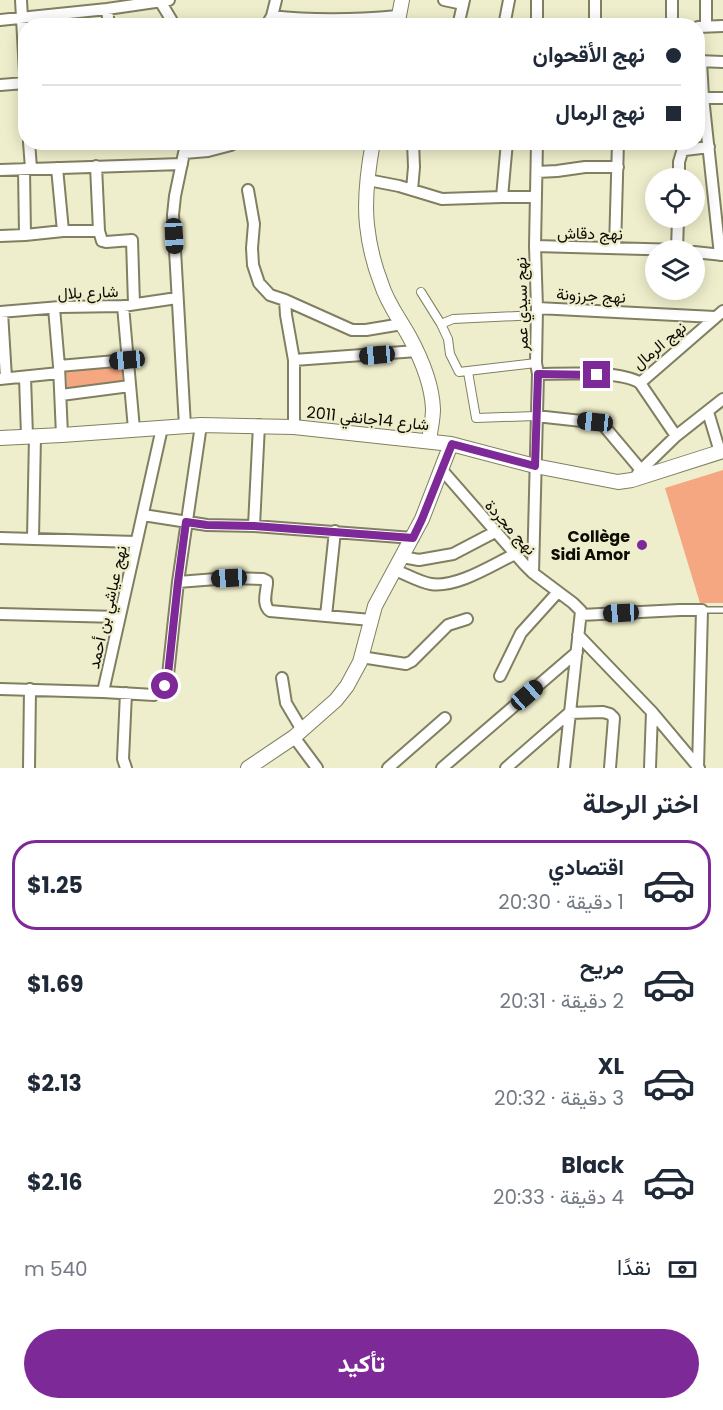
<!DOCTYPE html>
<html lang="ar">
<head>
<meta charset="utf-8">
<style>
  :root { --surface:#fff; --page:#f2f2f3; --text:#1f2937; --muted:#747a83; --line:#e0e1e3; --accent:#7e2998 }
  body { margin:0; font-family:Poppins,Vazirmatn,sans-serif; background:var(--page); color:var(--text); direction:rtl; height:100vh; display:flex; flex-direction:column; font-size:22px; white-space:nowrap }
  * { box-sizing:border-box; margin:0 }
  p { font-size:20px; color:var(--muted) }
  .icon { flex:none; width:33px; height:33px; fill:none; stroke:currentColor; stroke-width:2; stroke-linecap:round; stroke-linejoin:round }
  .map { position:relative; height:768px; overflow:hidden; direction:ltr }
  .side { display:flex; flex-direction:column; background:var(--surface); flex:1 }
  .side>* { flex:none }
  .guide { position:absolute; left:18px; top:18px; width:687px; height:132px; border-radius:24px; box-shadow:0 3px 15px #0003; direction:rtl; display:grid; align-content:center; height:132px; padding:0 24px; background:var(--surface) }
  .buttons { position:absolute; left:645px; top:168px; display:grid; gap:12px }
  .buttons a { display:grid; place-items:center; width:60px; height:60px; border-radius:50%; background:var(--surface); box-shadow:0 3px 15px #0003; font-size:30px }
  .end { position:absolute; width:27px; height:27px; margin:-14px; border:8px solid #7e2998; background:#fff; box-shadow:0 0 0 3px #fff }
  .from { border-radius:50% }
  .car { position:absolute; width:18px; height:36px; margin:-18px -9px; border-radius:8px; box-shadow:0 0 4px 2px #0007; background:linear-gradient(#222 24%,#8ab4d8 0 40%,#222 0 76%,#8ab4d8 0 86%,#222 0) }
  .guide b { display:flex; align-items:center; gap:21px; height:57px; font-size:22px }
  .guide b+b { border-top:2px solid var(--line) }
  .guide i { width:15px; height:15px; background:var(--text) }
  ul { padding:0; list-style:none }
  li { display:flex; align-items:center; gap:18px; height:90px; margin:0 12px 9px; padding:0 12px; border:3px solid transparent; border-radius:24px }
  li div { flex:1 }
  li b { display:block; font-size:22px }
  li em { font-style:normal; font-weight:700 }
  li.active { border-color:var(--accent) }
  li>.icon { width:54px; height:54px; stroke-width:1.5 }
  h2 { padding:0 24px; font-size:27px; line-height:72px }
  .pay { display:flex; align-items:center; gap:15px; height:66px; padding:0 24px; font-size:22px }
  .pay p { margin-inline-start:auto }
  .primary-button { display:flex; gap:12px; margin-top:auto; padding:12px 24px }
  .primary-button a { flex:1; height:69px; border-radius:36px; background:var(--accent); color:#fff; font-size:24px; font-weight:700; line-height:69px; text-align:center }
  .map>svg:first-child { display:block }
  .green { fill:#f5a781 }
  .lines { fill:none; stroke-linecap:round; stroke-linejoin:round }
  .service-casing { stroke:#807f61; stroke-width:8 }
  .pedestrian-casing { stroke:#807f61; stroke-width:10 }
  .minor-casing { stroke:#807f61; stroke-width:14 }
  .tertiary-casing { stroke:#807f61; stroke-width:16 }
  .service { stroke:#fff; stroke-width:5 }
  .pedestrian { stroke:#fff; stroke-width:8 }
  .minor { stroke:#fff; stroke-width:10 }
  .tertiary { stroke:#fff; stroke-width:14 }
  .route { stroke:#7e2998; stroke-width:8 }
  .poi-dot { fill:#7e2998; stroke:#efeecc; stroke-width:2 }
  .labels { text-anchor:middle; stroke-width:4.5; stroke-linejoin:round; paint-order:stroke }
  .street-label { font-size:16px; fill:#0d0c03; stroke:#efeecc }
  .poi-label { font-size:16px; font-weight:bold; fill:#0d0c03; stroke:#efeecc; text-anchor:end }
</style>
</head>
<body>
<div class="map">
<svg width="723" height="768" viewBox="0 0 723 768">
  <rect width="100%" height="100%" fill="#efeecc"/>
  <path class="green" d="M122,366l1,23 -56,3 -1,-22z
    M723,470v133h-23l-35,-115z"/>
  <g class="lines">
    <defs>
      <path id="service" d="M702,610h21"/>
      <path id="pedestrian" d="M421,292l20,32 7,15 2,15 9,18 77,-9
        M441,324l12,-5 84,-4
        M468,372l8,46 60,-2"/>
      <path id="minor" d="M21,0l5,91
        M444,0l19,4
        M672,0v26
        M706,0v26
        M160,1l15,25
        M107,9l2,17
        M272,16c42,5 84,4 126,0
        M0,20l107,-11 62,-9
        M266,26l6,-10 4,-16
        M458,26l6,-26
        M504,26l5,-26
        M537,26v-26
        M577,26h66
        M595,26v-26
        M698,27l25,-1
        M698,61l25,1
        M701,61l2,36 17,158
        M0,85l25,-2
        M698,98h25
        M29,142l2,26
        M57,168l6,63
        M24,169l1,66 38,-4h36l-3,-65
        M0,170l182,-6
        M537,172l20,-1 28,-4h33
        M679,178v-16l3,-10 3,-2 24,-3
        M368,180l31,6 43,13 60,-2h33
        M248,190l6,34 -2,24 1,17 6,18 11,12 15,5 67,30h14l36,-6
        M412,190l2,-23 -1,-25
        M502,197l5,-55
        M99,231l3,10 4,1 26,-2 2,64
        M0,236l25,-1
        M535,246l146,4
        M615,248l3,-106
        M677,250l1,-32
        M694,252l29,3
        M285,300l1,15 8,45v67
        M123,306l11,123
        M54,308l5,58 3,69
        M537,308l178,9
        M0,312l60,-5 63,-1 54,-8
        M2,312l4,66
        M294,360l123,-9
        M59,366l68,-6
        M538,374c25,0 82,-4 102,9l36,53
        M25,377l2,59
        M0,379l59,-6
        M640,383l83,-72
        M61,395l69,-9
        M708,412l12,40
        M536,416l64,7 4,3 37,44
        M185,426l-12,-211 2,-19 9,-43 24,-2 23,-6 2,-3
        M442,470l82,94 9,9 40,30 8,8 -17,157
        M638,473l38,-37 47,-37
        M143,515l64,10 47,1 159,12
        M254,526l5,-101
        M0,538l136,4
        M33,538l2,-102
        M402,557l17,3 34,-6 42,-22
        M395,570c11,4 24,12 36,14 26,4 61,-19 84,-30
        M533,573l5,-199 -2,-11 1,-55 -2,-62 2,-104
        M178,582l51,-4 34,1 4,2v3c-1,9 -5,21 3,27l101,9
        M0,614l119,3
        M581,615l99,-5h22l-4,158
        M326,616l9,-85
        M578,635l74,77 47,56
        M361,657l45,7 6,-3 36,-36 19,-6
        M500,676l21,-43 37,-41
        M282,678l4,25 16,27
        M0,689l103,3 59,-264
        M103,692l51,3c9,-5 11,-11 14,-20l10,-93 23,-157
        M294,737l23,31
        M29,768l1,-79
        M126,768l-3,-9 3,-66
        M388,768l57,-50
        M442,768l135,-116
        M506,768l63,-55 34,-1 7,2 4,4 -4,50
        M650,768l2,-56"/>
      <path id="tertiary" d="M397,26l5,-26
        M373,142c-5,27 -9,56 -6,83 2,19 7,40 14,58 6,20 18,35 28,53 12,22 23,47 24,73 0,11 -3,22 -4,32
        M0,438l62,-3 139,-10 93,2 157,17 84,22 83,16 14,-2 91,-29
        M248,768l46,-31 42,-37 11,-14 13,-24 15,-56 47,-87 29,-75"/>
    </defs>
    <use href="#service" class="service-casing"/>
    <use href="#pedestrian" class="pedestrian-casing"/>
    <use href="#minor" class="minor-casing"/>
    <use href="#tertiary" class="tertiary-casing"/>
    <use href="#service" class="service"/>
    <use href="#pedestrian" class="pedestrian"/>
    <use href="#minor" class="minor"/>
    <use href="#tertiary" class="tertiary"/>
  </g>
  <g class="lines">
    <path class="route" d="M165,686l3,-11 10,-93 8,-60 21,3 47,1 159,12 9,-19 30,-75 83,22 3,-92 59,1"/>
  </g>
  <circle class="poi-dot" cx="642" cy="545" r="6"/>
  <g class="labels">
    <g class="street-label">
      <text transform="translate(590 233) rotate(1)" y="6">نهج دقاش</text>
      <text transform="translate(88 292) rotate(-2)" y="6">شارع بلال</text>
      <text transform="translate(591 295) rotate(3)" y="6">نهج جرزونة</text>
      <text transform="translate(521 304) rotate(-91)" y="6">نهج سيدي عمر</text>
      <text transform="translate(659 345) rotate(-40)" y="6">نهج الرمال</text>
      <text transform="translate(368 418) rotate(6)" y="6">شارع 14جانفي 2011</text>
      <text transform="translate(511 527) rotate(48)" y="6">نهج مجردة</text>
      <text transform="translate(107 607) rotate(-77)" y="6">نهج عياشي بن أحمد</text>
    </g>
    <g class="poi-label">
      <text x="630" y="542">Collège<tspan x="630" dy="18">Sidi Amor</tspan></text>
    </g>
  </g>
</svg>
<div class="buttons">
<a><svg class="icon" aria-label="locate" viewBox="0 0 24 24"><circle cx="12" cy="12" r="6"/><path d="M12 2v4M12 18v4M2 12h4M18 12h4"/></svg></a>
<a><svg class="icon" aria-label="layers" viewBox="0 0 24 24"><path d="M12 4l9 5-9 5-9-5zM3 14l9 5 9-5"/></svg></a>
</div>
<i class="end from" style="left:165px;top:686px"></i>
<i class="end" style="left:597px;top:375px"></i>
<i class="car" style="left:174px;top:236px;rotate:177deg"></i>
<i class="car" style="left:377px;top:355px;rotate:265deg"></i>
<i class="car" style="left:127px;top:360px;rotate:265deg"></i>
<i class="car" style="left:595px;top:422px;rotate:276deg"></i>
<i class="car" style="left:229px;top:578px;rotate:267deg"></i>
<i class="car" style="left:621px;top:613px;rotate:267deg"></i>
<i class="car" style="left:527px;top:695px;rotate:49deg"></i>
<div class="guide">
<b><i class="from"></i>نهج الأقحوان</b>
<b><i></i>نهج الرمال</b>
</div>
</div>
<section class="side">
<h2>اختر الرحلة</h2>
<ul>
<li class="active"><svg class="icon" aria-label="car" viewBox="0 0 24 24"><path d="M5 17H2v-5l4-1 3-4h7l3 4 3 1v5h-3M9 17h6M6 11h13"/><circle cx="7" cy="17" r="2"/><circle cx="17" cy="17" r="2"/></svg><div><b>اقتصادي</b><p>1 دقيقة · 20:30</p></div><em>$1.25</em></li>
<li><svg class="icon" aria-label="car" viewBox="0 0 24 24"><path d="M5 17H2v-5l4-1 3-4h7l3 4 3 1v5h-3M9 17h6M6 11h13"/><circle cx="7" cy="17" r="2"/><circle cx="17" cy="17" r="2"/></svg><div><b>مريح</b><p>2 دقيقة · 20:31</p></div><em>$1.69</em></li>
<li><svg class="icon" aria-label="car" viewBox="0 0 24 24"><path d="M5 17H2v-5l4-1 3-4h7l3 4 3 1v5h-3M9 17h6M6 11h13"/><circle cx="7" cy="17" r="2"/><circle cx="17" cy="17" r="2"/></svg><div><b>XL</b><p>3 دقيقة · 20:32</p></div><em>$2.13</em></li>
<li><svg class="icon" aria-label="car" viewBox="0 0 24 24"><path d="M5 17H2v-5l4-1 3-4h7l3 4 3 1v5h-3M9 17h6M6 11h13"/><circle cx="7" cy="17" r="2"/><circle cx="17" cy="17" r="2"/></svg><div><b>Black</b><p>4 دقيقة · 20:33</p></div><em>$2.16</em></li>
</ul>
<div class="pay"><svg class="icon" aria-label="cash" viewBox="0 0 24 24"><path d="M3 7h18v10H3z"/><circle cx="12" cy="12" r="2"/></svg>نقدًا<p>540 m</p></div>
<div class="primary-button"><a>تأكيد</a></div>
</section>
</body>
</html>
